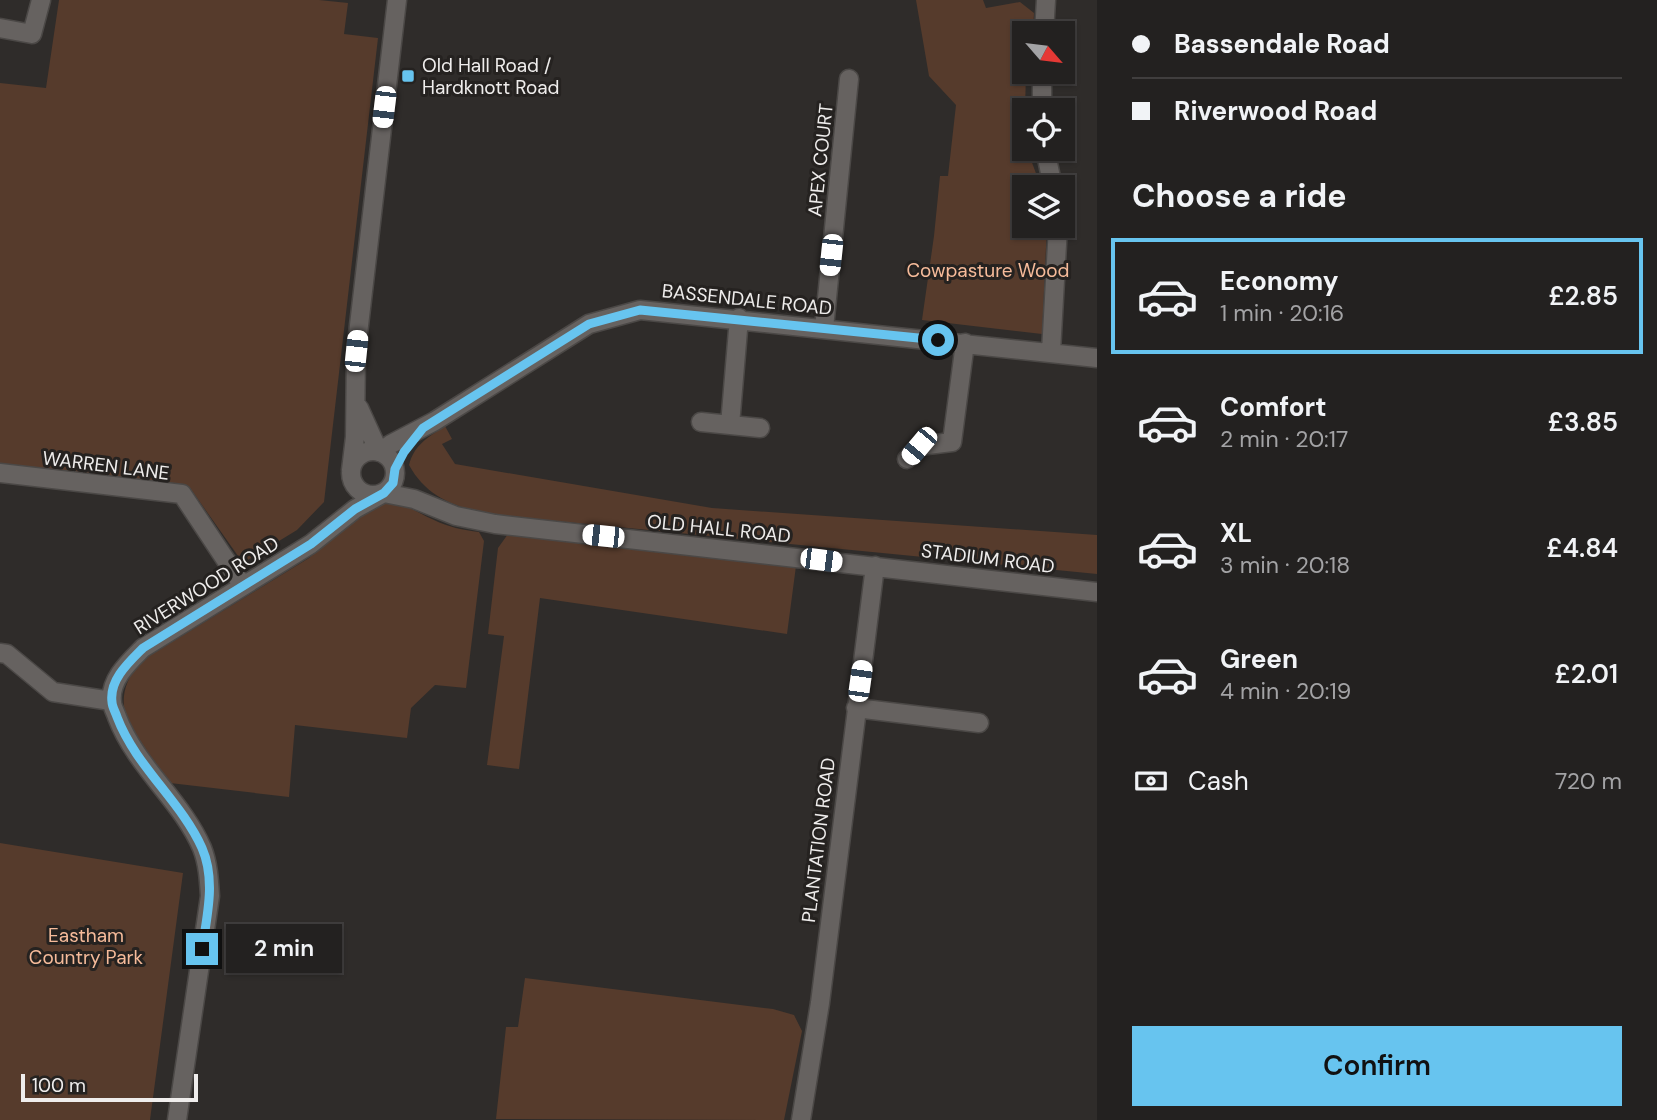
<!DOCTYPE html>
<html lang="en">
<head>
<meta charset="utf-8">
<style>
  :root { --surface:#232120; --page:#2f2e2d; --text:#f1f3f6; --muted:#a3a3a5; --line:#403e3e; --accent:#67c4ef }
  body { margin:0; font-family:"DM Sans",sans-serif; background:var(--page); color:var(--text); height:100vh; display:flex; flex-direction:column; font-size:26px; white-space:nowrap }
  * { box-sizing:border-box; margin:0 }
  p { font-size:23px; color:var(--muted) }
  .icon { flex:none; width:38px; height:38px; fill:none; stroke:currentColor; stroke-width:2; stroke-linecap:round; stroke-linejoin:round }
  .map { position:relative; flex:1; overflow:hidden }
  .sheet { display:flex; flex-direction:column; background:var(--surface); width:560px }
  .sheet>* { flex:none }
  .hud { display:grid; align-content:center; height:154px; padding:0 35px; background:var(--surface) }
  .needle { width:46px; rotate:118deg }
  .buttons { position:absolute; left:1012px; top:21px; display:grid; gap:14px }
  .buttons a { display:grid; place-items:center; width:63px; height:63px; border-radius:0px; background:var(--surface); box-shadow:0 2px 5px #0004,0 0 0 2px var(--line); font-size:35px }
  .scale { position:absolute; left:21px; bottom:18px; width:177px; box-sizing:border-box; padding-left:7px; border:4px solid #efedec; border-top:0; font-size:19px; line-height:24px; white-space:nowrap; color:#efedec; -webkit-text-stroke:5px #252220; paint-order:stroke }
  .end { position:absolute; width:32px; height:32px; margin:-16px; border:9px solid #67c4ef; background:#111; box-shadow:0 0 0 4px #111 }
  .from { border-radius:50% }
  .bubble { position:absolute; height:49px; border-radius:0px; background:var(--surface); box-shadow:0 2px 5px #0004,0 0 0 2px var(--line); font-size:23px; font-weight:600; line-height:49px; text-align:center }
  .car { position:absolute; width:21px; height:42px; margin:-21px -10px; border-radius:9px; box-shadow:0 0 5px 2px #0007; background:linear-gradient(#fff 24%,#345 0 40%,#fff 0 76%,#345 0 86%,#fff 0) }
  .hud b { display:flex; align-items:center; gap:24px; height:66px; font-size:26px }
  .hud b+b { border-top:2px solid var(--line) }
  .hud i { width:18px; height:18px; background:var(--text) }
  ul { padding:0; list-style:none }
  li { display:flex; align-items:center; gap:21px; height:116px; margin:0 14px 10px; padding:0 21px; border:4px solid transparent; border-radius:0px }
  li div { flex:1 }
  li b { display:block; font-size:26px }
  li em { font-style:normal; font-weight:600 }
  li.current { border-color:var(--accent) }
  li>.icon { width:63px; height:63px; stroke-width:1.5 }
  h2 { padding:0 35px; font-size:32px; line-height:84px }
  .pay { display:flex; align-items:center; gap:18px; height:77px; padding:0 35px; font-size:26px }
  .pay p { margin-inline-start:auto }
  .primary-button { display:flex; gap:14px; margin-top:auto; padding:14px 35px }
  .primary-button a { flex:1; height:80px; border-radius:0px; background:var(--accent); color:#111; font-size:28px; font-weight:600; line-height:80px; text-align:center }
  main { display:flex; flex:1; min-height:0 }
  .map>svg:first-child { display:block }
  .green { fill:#563b2c }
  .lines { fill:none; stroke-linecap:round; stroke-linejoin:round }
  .minor-casing { stroke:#4b4846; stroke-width:21 }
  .minor { stroke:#666260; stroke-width:18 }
  .route { stroke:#67c4ef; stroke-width:9 }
  .poi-dot { fill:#67c4ef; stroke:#252220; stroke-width:2.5 }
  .labels { text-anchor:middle; stroke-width:6; stroke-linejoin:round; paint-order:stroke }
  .poi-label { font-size:19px; fill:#efedec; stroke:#252220; text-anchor:start }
  .street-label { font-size:19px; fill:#efedec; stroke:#252220 }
  .park-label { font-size:19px; fill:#f6bb9a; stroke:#252220 }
</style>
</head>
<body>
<main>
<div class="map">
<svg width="1097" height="1120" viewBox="0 0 1097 1120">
  <rect width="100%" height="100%" fill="#2f2c2a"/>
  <path class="green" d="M59,0h260l29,3 -4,31 34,4 -54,464 -27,28 -54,33 -53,-75 -190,-21v-384l46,5z
    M916,0h67l3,8 34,-6 14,11 -1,20h-9v39h2l-2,77h3l14,38h-17v39h23l-5,108 -120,-14 12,-84 6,-60h8l8,-71 -27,-29z
    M445,426l7,13 -10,5 13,20 257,44 385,27v39l-561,-55c-48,-6 -101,-6 -127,-54 5,-20 19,-28 36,-39z
    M391,502c17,3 27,11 43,18 14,7 29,10 45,12l5,9 -18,147 -31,-3 -24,23 -4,30 -112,-13 -6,72 -119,-14c-29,-40 -70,-74 -29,-122l168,-103 46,-41 14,-9z
    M508,534l288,32 -9,68 -247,-36 -21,171 -32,-4 17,-129 -16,-2 10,-86z
    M0,843l183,30 -33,247h-150z
    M525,978l248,31 21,6 8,16 -18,89 -288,-1 10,-92h12z"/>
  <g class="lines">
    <defs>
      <path id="minor" d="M0,28l32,6 9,-34
        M1044,33l2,-33
        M1042,72v38
        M1045,149l8,38
        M824,328l25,-249
        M1051,352l7,-126
        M359,408l20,44
        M701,422l59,6
        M730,425l9,-107
        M351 473a22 22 0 1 1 44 0a22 22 0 1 1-44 0Z
        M380,452l11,-8 44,-23 154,-97 51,-14 457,48
        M907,459l12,-13 33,-4 13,-99
        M351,470l4,-33 1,-86 41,-351
        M0,473l182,21 61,92
        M384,493l30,6 42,17 39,8 602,68
        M0,653l7,1 46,38 58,9
        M856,708l123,15
        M177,1120l33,-224c-1,-16 -2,-33 -8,-48 -20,-47 -66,-81 -85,-131 -1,-4 -5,-10 -5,-15 -3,-22 17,-40 31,-54l168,-104 44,-35 27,-15
        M801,1120l19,-117 55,-437"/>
    </defs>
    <use href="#minor" class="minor-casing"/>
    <use href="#minor" class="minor"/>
  </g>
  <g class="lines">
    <path class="route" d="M202,949c5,-33 14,-69 0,-101 -21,-47 -66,-81 -85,-131 -1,-4 -5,-10 -5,-15 -3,-22 17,-40 31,-54l168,-104 44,-35 29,-16 9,-10 2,-14 9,-17 19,-24 166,-104 51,-14 298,30"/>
  </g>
  <rect class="poi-dot" x="401" y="69" width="14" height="14" rx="3.5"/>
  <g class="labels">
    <g class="poi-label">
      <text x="422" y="72">Old Hall Road /<tspan x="422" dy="22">Hardknott Road</tspan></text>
    </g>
    <g class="street-label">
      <text transform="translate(820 160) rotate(-84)" y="7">APEX COURT</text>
      <text transform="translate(747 299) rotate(6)" y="7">BASSENDALE ROAD</text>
      <text transform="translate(106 465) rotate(7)" y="7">WARREN LANE</text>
      <text transform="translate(719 528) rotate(6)" y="7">OLD HALL ROAD</text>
      <text transform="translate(988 558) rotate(7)" y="7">STADIUM ROAD</text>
      <text transform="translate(206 585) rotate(-32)" y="7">RIVERWOOD ROAD</text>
      <text transform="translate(818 840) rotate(-83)" y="7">PLANTATION ROAD</text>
    </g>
    <g class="park-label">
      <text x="988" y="277">Cowpasture Wood</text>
      <text x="86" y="942">Eastham<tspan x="86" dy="22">Country Park</tspan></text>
    </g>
  </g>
</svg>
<div class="buttons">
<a><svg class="needle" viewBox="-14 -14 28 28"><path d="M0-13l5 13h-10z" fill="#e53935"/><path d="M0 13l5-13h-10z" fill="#a3a3a5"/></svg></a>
<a><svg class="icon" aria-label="locate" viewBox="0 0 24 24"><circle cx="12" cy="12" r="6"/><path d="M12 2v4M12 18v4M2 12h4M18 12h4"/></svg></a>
<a><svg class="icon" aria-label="layers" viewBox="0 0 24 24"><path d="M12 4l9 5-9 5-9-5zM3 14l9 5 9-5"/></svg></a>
</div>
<div class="scale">100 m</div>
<i class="end from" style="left:938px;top:340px"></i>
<i class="end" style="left:202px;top:949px"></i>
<div class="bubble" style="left:226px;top:924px;width:116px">2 min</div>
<i class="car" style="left:384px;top:107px;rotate:187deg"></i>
<i class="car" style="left:831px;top:255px;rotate:186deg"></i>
<i class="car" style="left:356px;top:351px;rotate:6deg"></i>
<i class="car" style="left:919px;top:446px;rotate:220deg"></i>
<i class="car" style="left:603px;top:536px;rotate:276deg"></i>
<i class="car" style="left:821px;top:560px;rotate:97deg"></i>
<i class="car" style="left:860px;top:681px;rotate:8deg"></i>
</div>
<section class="sheet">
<div class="hud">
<b><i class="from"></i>Bassendale Road</b>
<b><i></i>Riverwood Road</b>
</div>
<h2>Choose a ride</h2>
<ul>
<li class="current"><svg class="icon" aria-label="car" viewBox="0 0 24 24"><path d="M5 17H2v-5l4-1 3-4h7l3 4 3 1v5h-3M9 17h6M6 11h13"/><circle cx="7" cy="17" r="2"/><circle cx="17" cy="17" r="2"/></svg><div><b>Economy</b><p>1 min · 20:16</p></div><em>£2.85</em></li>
<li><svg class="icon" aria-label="car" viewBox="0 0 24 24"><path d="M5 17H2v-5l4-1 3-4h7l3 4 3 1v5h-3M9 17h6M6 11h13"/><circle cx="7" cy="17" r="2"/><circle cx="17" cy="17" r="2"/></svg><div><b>Comfort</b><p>2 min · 20:17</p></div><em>£3.85</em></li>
<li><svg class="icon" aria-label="car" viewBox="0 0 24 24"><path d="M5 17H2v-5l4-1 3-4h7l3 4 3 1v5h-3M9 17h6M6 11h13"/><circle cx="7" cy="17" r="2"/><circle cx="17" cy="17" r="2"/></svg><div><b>XL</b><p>3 min · 20:18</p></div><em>£4.84</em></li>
<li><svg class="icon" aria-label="car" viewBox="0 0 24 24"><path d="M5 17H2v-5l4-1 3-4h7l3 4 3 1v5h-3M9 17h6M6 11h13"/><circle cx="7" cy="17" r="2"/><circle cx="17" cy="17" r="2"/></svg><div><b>Green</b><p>4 min · 20:19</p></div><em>£2.01</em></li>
</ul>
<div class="pay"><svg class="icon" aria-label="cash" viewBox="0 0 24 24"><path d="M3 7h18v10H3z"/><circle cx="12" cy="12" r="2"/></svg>Cash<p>720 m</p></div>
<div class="primary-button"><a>Confirm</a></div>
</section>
</main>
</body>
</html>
